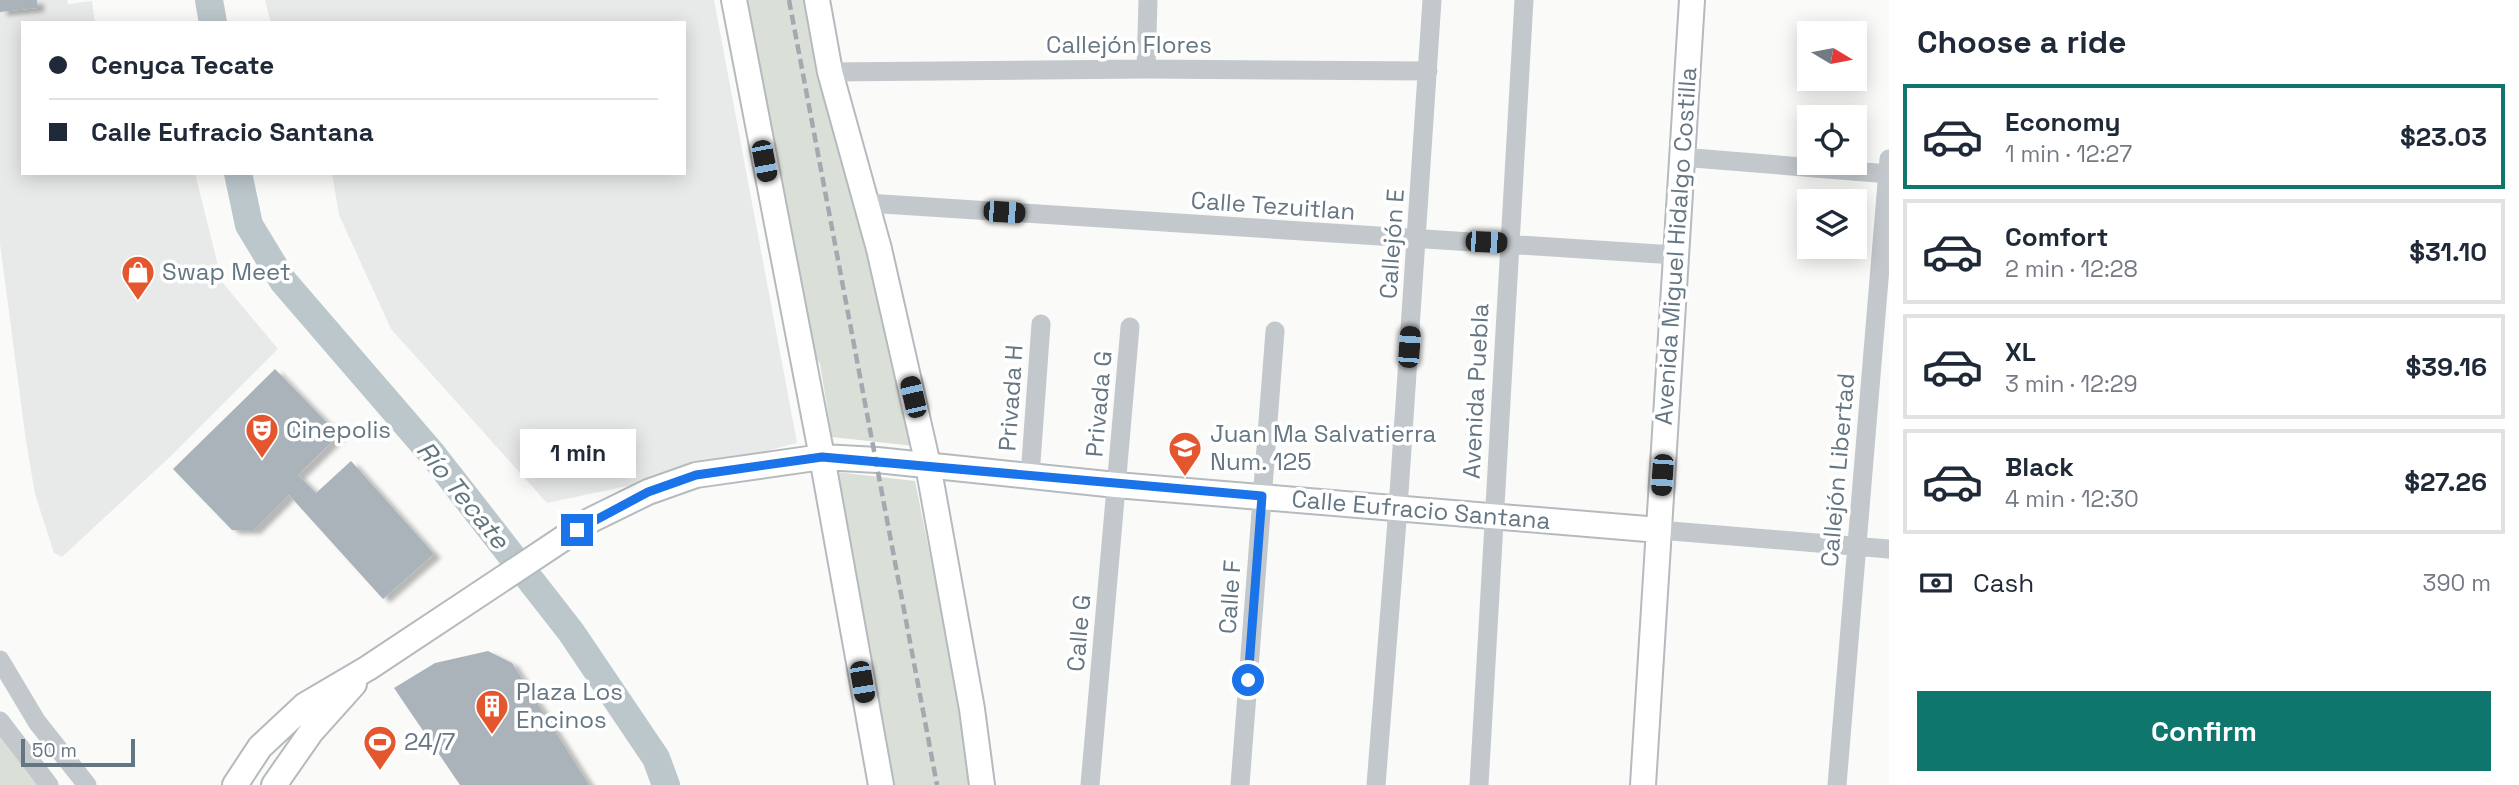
<!DOCTYPE html>
<html lang="en">
<head>
<meta charset="utf-8">
<style>
  :root { --surface:#fff; --page:#f6f6f7; --text:#1f2937; --muted:#747a83; --line:#e0e1e3; --accent:#0f766e }
  body { margin:0; font-family:"Space Grotesk",sans-serif; background:var(--page); color:var(--text); height:100vh; display:flex; flex-direction:column; font-size:26px; white-space:nowrap }
  * { box-sizing:border-box; margin:0 }
  p { font-size:23px; color:var(--muted) }
  .icon { flex:none; width:38px; height:38px; fill:none; stroke:currentColor; stroke-width:2; stroke-linecap:round; stroke-linejoin:round }
  .map { position:relative; flex:1; overflow:hidden }
  .sheet { display:flex; flex-direction:column; background:var(--surface); width:630px }
  .sheet>* { flex:none }
  .banner { position:absolute; left:21px; top:21px; width:665px; height:154px; border-radius:0px; box-shadow:0 4px 18px #0003; display:grid; align-content:center; height:154px; padding:0 28px; background:var(--surface) }
  .needle { width:46px; rotate:100deg }
  .buttons { position:absolute; left:1797px; top:21px; display:grid; gap:14px }
  .buttons a { display:grid; place-items:center; width:70px; height:70px; border-radius:0px; background:var(--surface); box-shadow:0 4px 18px #0003; font-size:35px }
  .scale { position:absolute; left:21px; bottom:18px; width:114px; box-sizing:border-box; padding-left:7px; border:4px solid #657683; border-top:0; font-size:19px; line-height:24px; white-space:nowrap; color:#657683; -webkit-text-stroke:5px #fff; paint-order:stroke }
  .end { position:absolute; width:32px; height:32px; margin:-16px; border:9px solid #1a73e8; background:#fff; box-shadow:0 0 0 4px #fff }
  .from { border-radius:50% }
  .bubble { position:absolute; height:49px; border-radius:0px; background:var(--surface); box-shadow:0 4px 18px #0003; font-size:23px; font-weight:600; line-height:49px; text-align:center }
  .car { position:absolute; width:21px; height:42px; margin:-21px -10px; border-radius:9px; box-shadow:0 0 5px 2px #0007; background:linear-gradient(#222 24%,#8ab4d8 0 40%,#222 0 76%,#8ab4d8 0 86%,#222 0) }
  .banner b { display:flex; align-items:center; gap:24px; height:66px; font-size:26px }
  .banner b+b { border-top:2px solid var(--line) }
  .banner i { width:18px; height:18px; background:var(--text) }
  ul { padding:0; list-style:none }
  li { display:flex; align-items:center; gap:21px; height:105px; margin:0 14px 10px; padding:0 14px; border:4px solid var(--line); border-radius:0px }
  li div { flex:1 }
  li b { display:block; font-size:26px }
  li em { font-style:normal; font-weight:600 }
  li.selected { border-color:var(--accent) }
  li>.icon { width:63px; height:63px; stroke-width:1.5 }
  h2 { padding:0 28px; font-size:32px; line-height:84px }
  .pay { display:flex; align-items:center; gap:18px; height:77px; padding:0 28px; font-size:26px }
  .pay p { margin-inline-start:auto }
  .action { display:flex; gap:14px; margin-top:auto; padding:14px 28px }
  .action a { flex:1; height:80px; border-radius:0px; background:var(--accent); color:#fff; font-size:28px; font-weight:600; line-height:80px; text-align:center }
  main { display:flex; flex:1; min-height:0 }
  .map>svg:first-child { display:block }
  .built { fill:#e8e9e9 }
  .green { fill:#dadfd7 }
  .lines { fill:none; stroke-linecap:round; stroke-linejoin:round }
  .river { stroke:#bbc7cb; stroke-width:28 }
  .building { fill:#aab3b9; filter:url(#shadow) }
  .major-casing { stroke:#b5babe; stroke-width:28 }
  .minor { stroke:#c3c8cc; stroke-width:19 }
  .major { stroke:#fff; stroke-width:24 }
  .rail { stroke:#a2aab0; stroke-width:4.5; stroke-dasharray:10 5; stroke-linecap:butt }
  .route { stroke:#1a73e8; stroke-width:9 }
  .labels { text-anchor:middle; stroke-width:7; stroke-linejoin:round; paint-order:stroke }
  .street-label { font-size:24px; fill:#657683; stroke:#fff }
  .poi-label { font-size:24px; fill:#657683; stroke:#fff; text-anchor:start }
  .water-label { font-size:26px; font-style:italic; fill:#60757c; stroke:#fff }
</style>
</head>
<body>
<main>
<div class="map">
<svg width="1889" height="785" viewBox="0 0 1889 785">
  <defs>
    <filter id="shadow"><feDropShadow dx="7" dy="4" stdDeviation="2" flood-color="#0004"/></filter>
  </defs>
  <rect width="100%" height="100%" fill="#fafaf8"/>
  <path class="built" d="M0,0h67l1,4 24,-3 3,22h-72v150h172l27,109 56,67 -106,106 -110,102 -8,-4 -19,-59 -9,-53 -26,-197z
    M265,0h449l83,443 -151,39 -99,21 -156,-174 -52,-114 -7,-42h352v-150h-413z"/>
  <path class="green" d="M747,0h56l29,121 39,100 43,225 -82,-9 -12,-73 -8,-14z
    M836,472l79,9 45,223 10,81h-79z
    M0,736l39,49h-39z"/>
  <g class="lines">
    <path class="river" d="M209,0l4,23
      M238,173l11,52 34,56 150,174 138,177 85,126 10,27"/>
  </g>
  <path class="building" d="M0,0h37v8l-37,4z
    M275,369l64,66 -41,40 18,18 35,-32 83,93 -51,45 -94,-104 -35,35h-22l-59,-61z
    M488,651l24,12 77,122h-129l-66,-97 41,-25z"/>
  <g class="lines">
    <defs>
      <path id="major" d="M734,0l88,457 59,328
        M817,0l13,72 49,177 49,216 44,244 10,76
        M235,785l25,-38 45,-42 63,-37 223,-148 57,-28 48,-17 126,-18 55,3 239,25 543,45
        M274,785l37,-53 43,-48
        M1643,785l49,-785"/>
    </defs>
    <use href="#major" class="major-casing"/>
    <path class="minor" d="M1146,69l2,-69
      M830,72l316,-3 282,2
      M1681,157l208,17
      M867,203l808,52
      M1030,476l11,-152
      M1659,530l230,19
      M0,660l37,62 50,63
      M0,721l49,64
      M1090,785l40,-458
      M1240,785l35,-454
      M1376,785l22,-277 34,-508
      M1479,785l45,-785
      M1837,785l52,-626"/>
    <use href="#major" class="major"/>
    <path class="rail" d="M789,0l148,785"/>
  </g>
  <g class="lines">
    <path class="route" d="M577,530l71,-38 48,-17 126,-18 440,39 -14,184"/>
  </g>
  <defs>
    <symbol id="shop-pin" viewBox="-11 -11 22 30"><path d="M0 17L-7.5 6A9.5 9.5 0 1 1 7.5 6Z" fill="#e4572e" stroke="#fff"/><path d="M-5-2.5h2.3a2.7 3.5 0 0 1 5.4 0H5L5.5 6h-11ZM-1.5-2.5h3a1.5 2.3 0 0 0-3 0Z" fill="#fff"/></symbol>
    <symbol id="theatre-pin" viewBox="-11 -11 22 30"><path d="M0 17L-7.5 6A9.5 9.5 0 1 1 7.5 6Z" fill="#e4572e" stroke="#fff"/><path d="M-5-5.5Q0-4 5-5.5V0Q5 5 0 6Q-5 5-5 0ZM-3.3-2.5H-1v1.5H-3.3ZM1-2.5H3.3v1.5H1ZM-2.8 1Q0 5.5 2.8 1Z" fill="#fff"/></symbol>
    <symbol id="school-pin" viewBox="-11 -11 22 30"><path d="M0 17L-7.5 6A9.5 9.5 0 1 1 7.5 6Z" fill="#e4572e" stroke="#fff"/><path d="M0-5L7-2L0 1L-7-2ZM-4 1L0 2.5L4 1V4Q0 6-4 4Z" fill="#fff"/></symbol>
    <symbol id="building-pin" viewBox="-11 -11 22 30"><path d="M0 17L-7.5 6A9.5 9.5 0 1 1 7.5 6Z" fill="#e4572e" stroke="#fff"/><path d="M-4-6H4V6H1V3H-1V6H-4ZM-2.5-4.3h1.7v1.8h-1.7ZM.8-4.3h1.7v1.8H.8ZM-2.5-1h1.7V.8h-1.7ZM.8-1h1.7V.8H.8Z" fill="#fff"/></symbol>
    <symbol id="stadium-pin" viewBox="-11 -11 22 30"><path d="M0 17L-7.5 6A9.5 9.5 0 1 1 7.5 6Z" fill="#e4572e" stroke="#fff"/><path d="M0-5a6.5 5 0 1 0 0 10a6.5 5 0 1 0 0-10ZM-3.5-1.8h7v3.6h-7Z" fill="#fff"/></symbol>
  </defs>
  <g fill-rule="evenodd">
    <use href="#shop-pin" x="119" y="253" width="38" height="52"/>
    <use href="#theatre-pin" x="243" y="411" width="38" height="52"/>
    <use href="#school-pin" x="1166" y="429" width="38" height="52"/>
    <use href="#building-pin" x="473" y="687" width="38" height="52"/>
    <use href="#stadium-pin" x="361" y="723" width="38" height="52"/>
  </g>
  <g class="labels">
    <g class="street-label">
      <text x="1129" y="53">Callejón Flores</text>
      <text transform="translate(1273 206) rotate(4)" y="8">Calle Tezuitlan</text>
      <text transform="translate(1392 244) rotate(-86)" y="8">Callejón E</text>
      <text transform="translate(1676 246) rotate(-86)" y="8">Avenida Miguel Hidalgo Costilla</text>
      <text transform="translate(1476 391) rotate(-87)" y="8">Avenida Puebla</text>
      <text transform="translate(1011 398) rotate(-86)" y="8">Privada H</text>
      <text transform="translate(1099 404) rotate(-85)" y="8">Privada G</text>
      <text transform="translate(1838 470) rotate(-85)" y="8">Callejón Libertad</text>
      <text transform="translate(1421 510) rotate(5)" y="8">Calle Eufracio Santana</text>
      <text transform="translate(1230 597) rotate(-86)" y="8">Calle F</text>
      <text transform="translate(1079 633) rotate(-85)" y="8">Calle G</text>
    </g>
    <g class="poi-label">
      <text x="162" y="280">Swap Meet</text>
      <text x="286" y="438">Cinepolis</text>
      <text x="1210" y="442">Juan Ma Salvatierra<tspan x="1210" dy="28">Num. 125</tspan></text>
      <text x="516" y="700">Plaza Los<tspan x="516" dy="28">Encinos</tspan></text>
      <text x="404" y="750">24/7</text>
    </g>
    <g class="water-label">
      <text transform="translate(463 495) rotate(51)" y="9">Río Tecate</text>
    </g>
  </g>
</svg>
<div class="buttons">
<a><svg class="needle" viewBox="-14 -14 28 28"><path d="M0-13l5 13h-10z" fill="#e53935"/><path d="M0 13l5-13h-10z" fill="#747a83"/></svg></a>
<a><svg class="icon" aria-label="locate" viewBox="0 0 24 24"><circle cx="12" cy="12" r="6"/><path d="M12 2v4M12 18v4M2 12h4M18 12h4"/></svg></a>
<a><svg class="icon" aria-label="layers" viewBox="0 0 24 24"><path d="M12 4l9 5-9 5-9-5zM3 14l9 5 9-5"/></svg></a>
</div>
<div class="scale">50 m</div>
<i class="end from" style="left:1248px;top:680px"></i>
<i class="end" style="left:577px;top:530px"></i>
<div class="bubble" style="left:520px;top:429px;width:116px">1 min</div>
<i class="car" style="left:764px;top:161px;rotate:169deg"></i>
<i class="car" style="left:1004px;top:212px;rotate:94deg"></i>
<i class="car" style="left:1486px;top:242px;rotate:92deg"></i>
<i class="car" style="left:1409px;top:347px;rotate:4deg"></i>
<i class="car" style="left:913px;top:397px;rotate:347deg"></i>
<i class="car" style="left:1662px;top:475px;rotate:184deg"></i>
<i class="car" style="left:862px;top:682px;rotate:170deg"></i>
<div class="banner">
<b><i class="from"></i>Cenyca Tecate</b>
<b><i></i>Calle Eufracio Santana</b>
</div>
</div>
<section class="sheet">
<h2>Choose a ride</h2>
<ul>
<li class="selected"><svg class="icon" aria-label="car" viewBox="0 0 24 24"><path d="M5 17H2v-5l4-1 3-4h7l3 4 3 1v5h-3M9 17h6M6 11h13"/><circle cx="7" cy="17" r="2"/><circle cx="17" cy="17" r="2"/></svg><div><b>Economy</b><p>1 min · 12:27</p></div><em>$23.03</em></li>
<li><svg class="icon" aria-label="car" viewBox="0 0 24 24"><path d="M5 17H2v-5l4-1 3-4h7l3 4 3 1v5h-3M9 17h6M6 11h13"/><circle cx="7" cy="17" r="2"/><circle cx="17" cy="17" r="2"/></svg><div><b>Comfort</b><p>2 min · 12:28</p></div><em>$31.10</em></li>
<li><svg class="icon" aria-label="car" viewBox="0 0 24 24"><path d="M5 17H2v-5l4-1 3-4h7l3 4 3 1v5h-3M9 17h6M6 11h13"/><circle cx="7" cy="17" r="2"/><circle cx="17" cy="17" r="2"/></svg><div><b>XL</b><p>3 min · 12:29</p></div><em>$39.16</em></li>
<li><svg class="icon" aria-label="car" viewBox="0 0 24 24"><path d="M5 17H2v-5l4-1 3-4h7l3 4 3 1v5h-3M9 17h6M6 11h13"/><circle cx="7" cy="17" r="2"/><circle cx="17" cy="17" r="2"/></svg><div><b>Black</b><p>4 min · 12:30</p></div><em>$27.26</em></li>
</ul>
<div class="pay"><svg class="icon" aria-label="cash" viewBox="0 0 24 24"><path d="M3 7h18v10H3z"/><circle cx="12" cy="12" r="2"/></svg>Cash<p>390 m</p></div>
<div class="action"><a>Confirm</a></div>
</section>
</main>
</body>
</html>
